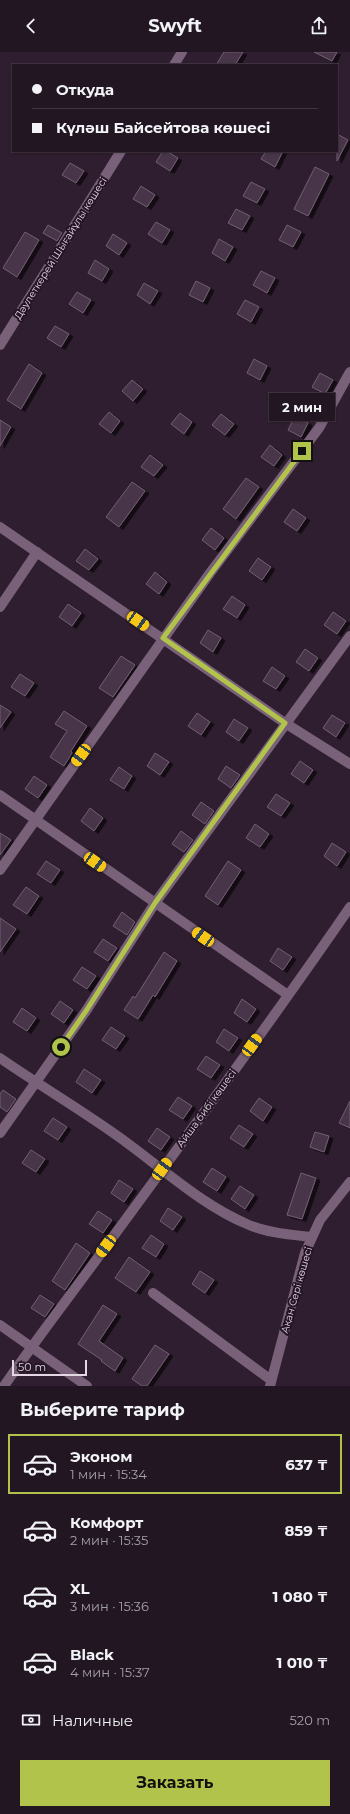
<!DOCTYPE html>
<html lang="ru">
<head>
<meta charset="utf-8">
<style>
  :root { --surface:#231623; --page:#2b1f2b; --text:#f1f3f6; --muted:#a39fa6; --line:#403541; --accent:#b2c34c }
  body { margin:0; font-family:Montserrat,sans-serif; background:var(--page); color:var(--text); height:100vh; display:flex; flex-direction:column; font-size:15px; white-space:nowrap }
  * { box-sizing:border-box; margin:0 }
  p { font-size:13px; color:var(--muted) }
  .icon { flex:none; width:22px; height:22px; fill:none; stroke:currentColor; stroke-width:2; stroke-linecap:round; stroke-linejoin:round }
  .map { position:relative; height:1334px; overflow:hidden }
  .details { display:flex; flex-direction:column; background:var(--surface); flex:1 }
  .details>* { flex:none }
  .top-card { position:absolute; left:12px; top:12px; width:326px; height:88px; border-radius:0px; box-shadow:0 1px 3px #0004,0 0 0 1px var(--line); display:grid; align-content:center; height:88px; padding:0 20px; background:var(--surface) }
  .scale { position:absolute; left:12px; bottom:10px; width:75px; box-sizing:border-box; padding-left:4px; border:2px solid #e2d7e2; border-top:0; font-size:11px; line-height:14px; white-space:nowrap; color:#e2d7e2; -webkit-text-stroke:3px #251425; paint-order:stroke }
  .end { position:absolute; width:18px; height:18px; margin:-9px; border:5px solid #b2c34c; background:#111; box-shadow:0 0 0 2px #111 }
  .from { border-radius:50% }
  .bubble { position:absolute; height:28px; border-radius:0px; background:var(--surface); box-shadow:0 1px 3px #0004,0 0 0 1px var(--line); font-size:13px; font-weight:700; line-height:28px; text-align:center }
  .car { position:absolute; width:12px; height:24px; margin:-12px -6px; border-radius:5px; box-shadow:0 0 3px 1px #0007; background:linear-gradient(#f5c518 24%,#345 0 40%,#f5c518 0 76%,#345 0 86%,#f5c518 0) }
  .top-card b { display:flex; align-items:center; gap:14px; height:38px; font-size:15px }
  .top-card b+b { border-top:1px solid var(--line) }
  .top-card i { width:10px; height:10px; background:var(--text) }
  ul { padding:0; list-style:none }
  li { display:flex; align-items:center; gap:12px; height:60px; margin:0 8px 6px; padding:0 12px; border:2px solid transparent; border-radius:0px }
  li div { flex:1 }
  li b { display:block; font-size:15px }
  li em { font-style:normal; font-weight:700 }
  li.current { border-color:var(--accent) }
  li>.icon { width:36px; height:36px; stroke-width:1.5 }
  h2 { padding:0 20px; font-size:18px; line-height:48px }
  .pay { display:flex; align-items:center; gap:10px; height:44px; padding:0 20px; font-size:15px }
  .pay p { margin-inline-start:auto }
  .primary-button { display:flex; gap:8px; margin-top:auto; padding:8px 20px }
  .primary-button a { flex:1; height:46px; border-radius:0px; background:var(--accent); color:#111; font-size:16px; font-weight:700; line-height:46px; text-align:center }
  header { display:flex; justify-content:space-between; align-items:center; height:52px; padding:0 20px; background:var(--surface); font-size:18px; font-weight:700 }
  .map>svg:first-child { display:block }
  .building { fill:#483548; stroke:#735e73; filter:url(#shadow) }
  .lines { fill:none; stroke-linecap:round; stroke-linejoin:round }
  .minor { stroke:#796279; stroke-width:10 }
  .route { stroke:#b2c34c; stroke-width:5 }
  .labels { text-anchor:middle; stroke-width:4; stroke-linejoin:round; paint-order:stroke }
  .street-label { font-size:10px; fill:#e2d7e2; stroke:#251425 }
</style>
</head>
<body>
<header><svg class="icon" aria-label="back" viewBox="0 0 24 24"><path d="M15 5l-7 7 7 7"/></svg>Swyft<svg class="icon" aria-label="share" viewBox="0 0 24 24"><path d="M12 15V3M7 8l5-5 5 5M5 13v7h14v-7"/></svg></header>
<div class="map">
<svg width="350" height="1334" viewBox="0 0 350 1334">
  <defs>
    <filter id="shadow"><feDropShadow dx="4" dy="2.5" stdDeviation="0" flood-color="#0009"/></filter>
  </defs>
  <rect width="100%" height="100%" fill="#2f1e2f"/>
  <path class="building" d="M224,0h19l-8,13h-19z
    M314,0h23l-5,9z
    M337,82l11,6 -11,21z
    M163,99h3l12,7 -8,13 -14,-9z
    M266,99h17l-8,16 -14,-8z
    M70,111l14,8 -8,12 -14,-8z
    M315,115l14,7 -21,42 -14,-7z
    M251,130l14,7 -8,14 -14,-7z
    M141,134l14,9 -8,12 -14,-8z
    M236,157l14,7 -8,14 -14,-7z
    M156,170l14,8 -8,13 -14,-9z
    M48,173l14,8 -5,8 -14,-8z
    M287,173l14,7 -8,15 -14,-7z
    M25,180l14,8 -22,37 -14,-9z
    M113,182l14,9 -8,12 -13,-9z
    M219,187l14,8 -8,14 -13,-8z
    M95,208l14,9 -7,12 -14,-8z
    M261,219l14,7 -8,15 -14,-8z
    M196,229l14,7 -7,14 -14,-7z
    M144,231l14,8 -8,13 -13,-9z
    M77,240l14,8 -8,13 -14,-9z
    M245,248l14,7 -8,15 -14,-8z
    M55,274l14,8 -8,13 -14,-9z
    M254,307l13,7 -7,14 -13,-7z
    M29,312l13,9 -21,36 -14,-9z
    M320,321l13,7 -8,14 -13,-7z
    M132,328l11,9 -10,12 -11,-10z
    M109,360l11,9 -9,12 -12,-9z
    M180,361l12,9 -8,12 -13,-10z
    M221,362l13,10 -9,11 -13,-10z
    M295,364l13,7 -7,14 -13,-7z
    M0,368l11,7 -11,19z
    M270,393l12,10 -8,11 -13,-9z
    M150,403l13,10 -9,11 -13,-9z
    M246,426l13,9 -23,32 -13,-10z
    M132,430l13,9 -26,36 -13,-10z
    M293,457l13,9 -9,13 -13,-9z
    M211,476l13,10 -9,12 -13,-10z
    M85,497l13,10 -9,11 -13,-9z
    M258,506l13,9 -9,13 -13,-9z
    M155,520l12,10 -8,12 -13,-10z
    M232,544l13,9 -8,13 -14,-9z
    M68,552l13,9 -9,13 -13,-9z
    M333,560l13,9 -9,13 -13,-9z
    M208,578l13,8 -8,14 -13,-9z
    M305,597l13,9 -9,13 -13,-9z
    M121,604l14,9 -22,32 -14,-9z
    M272,615l13,9 -9,13 -13,-8z
    M20,622l14,9 -9,13 -14,-9z
    M0,653l11,7 -11,16z
    M64,659l23,15 -16,25 1,2 -8,13 -14,-9 17,-26 -12,-7z
    M197,661l13,9 -9,13 -13,-9z
    M332,663l13,8 -9,14 -13,-9z
    M234,667l14,9 -9,13 -13,-9z
    M155,701l14,9 -9,13 -13,-9z
    M300,709l13,9 -9,13 -13,-9z
    M226,714l14,9 -9,13 -13,-9z
    M119,715l13,9 -8,13 -14,-9z
    M34,724l13,9 -9,13 -13,-9z
    M276,742l14,9 -9,13 -14,-9z
    M201,750l13,9 -9,13 -13,-9z
    M90,756l13,10 -9,13 -13,-10z
    M255,772l14,10 -9,13 -14,-9z
    M181,779l12,9 -9,12 -12,-8z
    M0,781l11,7 -11,15z
    M332,791l14,9 -9,14 -13,-10z
    M46,809l14,9 -9,13 -14,-9z
    M228,809l13,9 -23,35 -13,-9z
    M26,835l13,9 -12,18 -14,-9z
    M122,860l13,10 -8,13 -14,-9z
    M0,866l16,11 -16,23z
    M103,887l14,9 -9,13 -14,-9z
    M278,896l14,9 -9,13 -13,-9z
    M164,900l13,9 -22,36 -2,-2 -15,24 -14,-9 9,-14 2,2z
    M82,915l14,9 -9,13 -14,-9z
    M242,947l14,10 -9,13 -13,-9z
    M60,949l13,9 -9,13 -13,-9z
    M22,956l14,10 -9,13 -14,-9z
    M111,975l14,9 -9,13 -14,-9z
    M224,977l14,9 -9,13 -13,-9z
    M206,1004l14,9 -9,13 -14,-9z
    M84,1017l17,11 -9,13 -16,-11z
    M3,1038l13,9 -9,13 -7,-5v-13z
    M178,1045l14,9 -9,13 -14,-9z
    M259,1046l13,9 -9,14 -13,-10z
    M350,1049v27l-11,-5z
    M53,1066l14,9 -9,13 -14,-9z
    M239,1073l14,9 -9,13 -14,-9z
    M157,1076l13,9 -9,13 -13,-9z
    M315,1080l14,4 -5,16 -14,-5z
    M31,1098l14,9 -9,13 -14,-9z
    M212,1116l14,9 -9,14 -14,-9z
    M301,1121l15,5 -14,41 -15,-4z
    M119,1128l14,9 -9,13 -13,-9z
    M240,1134l14,9 -9,14 -14,-10z
    M168,1156l14,9 -9,13 -13,-9z
    M98,1159l14,9 -9,13 -14,-9z
    M151,1183l13,9 -8,13 -14,-9z
    M76,1191l14,10 -25,37 -13,-9z
    M129,1205l21,15 -14,20 -21,-14z
    M200,1219l14,9 -9,13 -13,-9z
    M40,1243l14,9 -9,13 -14,-9z
    M103,1253l14,9 -18,27 24,17 -8,13 -14,-10 1,-1 -24,-16z
    M155,1293l14,9 -22,32h-5l-10,-7z"/>
  <g class="lines">
    <path class="minor" d="M174,13l8,-13
      M0,293l121,-194
      M0,475l285,196 65,41
      M0,555l37,-55
      M0,743l288,200
      M0,818l210,-297 109,-145 31,-56
      M0,1006c39,27 80,51 119,79 42,30 82,68 130,88 20,8 42,10 63,12
      M0,1081l86,-122 69,-108 195,-267
      M153,1241l118,87
      M0,1273l87,61
      M4,1334c33,-48 69,-94 103,-141 82,-112 165,-224 243,-338
      M270,1334l35,-133 15,-33 30,-38"/>
  </g>
  <g class="lines">
    <path class="route" d="M61,995l25,-36 69,-108 130,-180 -122,-85 139,-187"/>
  </g>
  <g class="labels">
    <g class="street-label">
      <text transform="translate(60 196) rotate(-58)" y="4">Дәулеткерей Шығайұлы көшесі</text>
      <text transform="translate(206 1056) rotate(-54)" y="4">Айша бибі көшесі</text>
      <text transform="translate(296 1238) rotate(-74)" y="4">Ақан Сері көшесі</text>
    </g>
  </g>
</svg>
<div class="scale">50 m</div>
<i class="end from" style="left:61px;top:995px"></i>
<i class="end" style="left:302px;top:399px"></i>
<div class="bubble" style="left:269px;top:341px;width:66px">2 мин</div>
<i class="car" style="left:138px;top:569px;rotate:124deg"></i>
<i class="car" style="left:81px;top:703px;rotate:215deg"></i>
<i class="car" style="left:95px;top:810px;rotate:125deg"></i>
<i class="car" style="left:203px;top:885px;rotate:305deg"></i>
<i class="car" style="left:252px;top:993px;rotate:36deg"></i>
<i class="car" style="left:162px;top:1117px;rotate:36deg"></i>
<i class="car" style="left:106px;top:1194px;rotate:217deg"></i>
<div class="top-card">
<b><i class="from"></i>Откуда</b>
<b><i></i>Күләш Байсейтова көшесі</b>
</div>
</div>
<section class="details">
<h2>Выберите тариф</h2>
<ul>
<li class="current"><svg class="icon" aria-label="car" viewBox="0 0 24 24"><path d="M5 17H2v-5l4-1 3-4h7l3 4 3 1v5h-3M9 17h6M6 11h13"/><circle cx="7" cy="17" r="2"/><circle cx="17" cy="17" r="2"/></svg><div><b>Эконом</b><p>1 мин · 15:34</p></div><em>637 ₸</em></li>
<li><svg class="icon" aria-label="car" viewBox="0 0 24 24"><path d="M5 17H2v-5l4-1 3-4h7l3 4 3 1v5h-3M9 17h6M6 11h13"/><circle cx="7" cy="17" r="2"/><circle cx="17" cy="17" r="2"/></svg><div><b>Комфорт</b><p>2 мин · 15:35</p></div><em>859 ₸</em></li>
<li><svg class="icon" aria-label="car" viewBox="0 0 24 24"><path d="M5 17H2v-5l4-1 3-4h7l3 4 3 1v5h-3M9 17h6M6 11h13"/><circle cx="7" cy="17" r="2"/><circle cx="17" cy="17" r="2"/></svg><div><b>XL</b><p>3 мин · 15:36</p></div><em>1 080 ₸</em></li>
<li><svg class="icon" aria-label="car" viewBox="0 0 24 24"><path d="M5 17H2v-5l4-1 3-4h7l3 4 3 1v5h-3M9 17h6M6 11h13"/><circle cx="7" cy="17" r="2"/><circle cx="17" cy="17" r="2"/></svg><div><b>Black</b><p>4 мин · 15:37</p></div><em>1 010 ₸</em></li>
</ul>
<div class="pay"><svg class="icon" aria-label="cash" viewBox="0 0 24 24"><path d="M3 7h18v10H3z"/><circle cx="12" cy="12" r="2"/></svg>Наличные<p>520 m</p></div>
<div class="primary-button"><a>Заказать</a></div>
</section>
</body>
</html>
